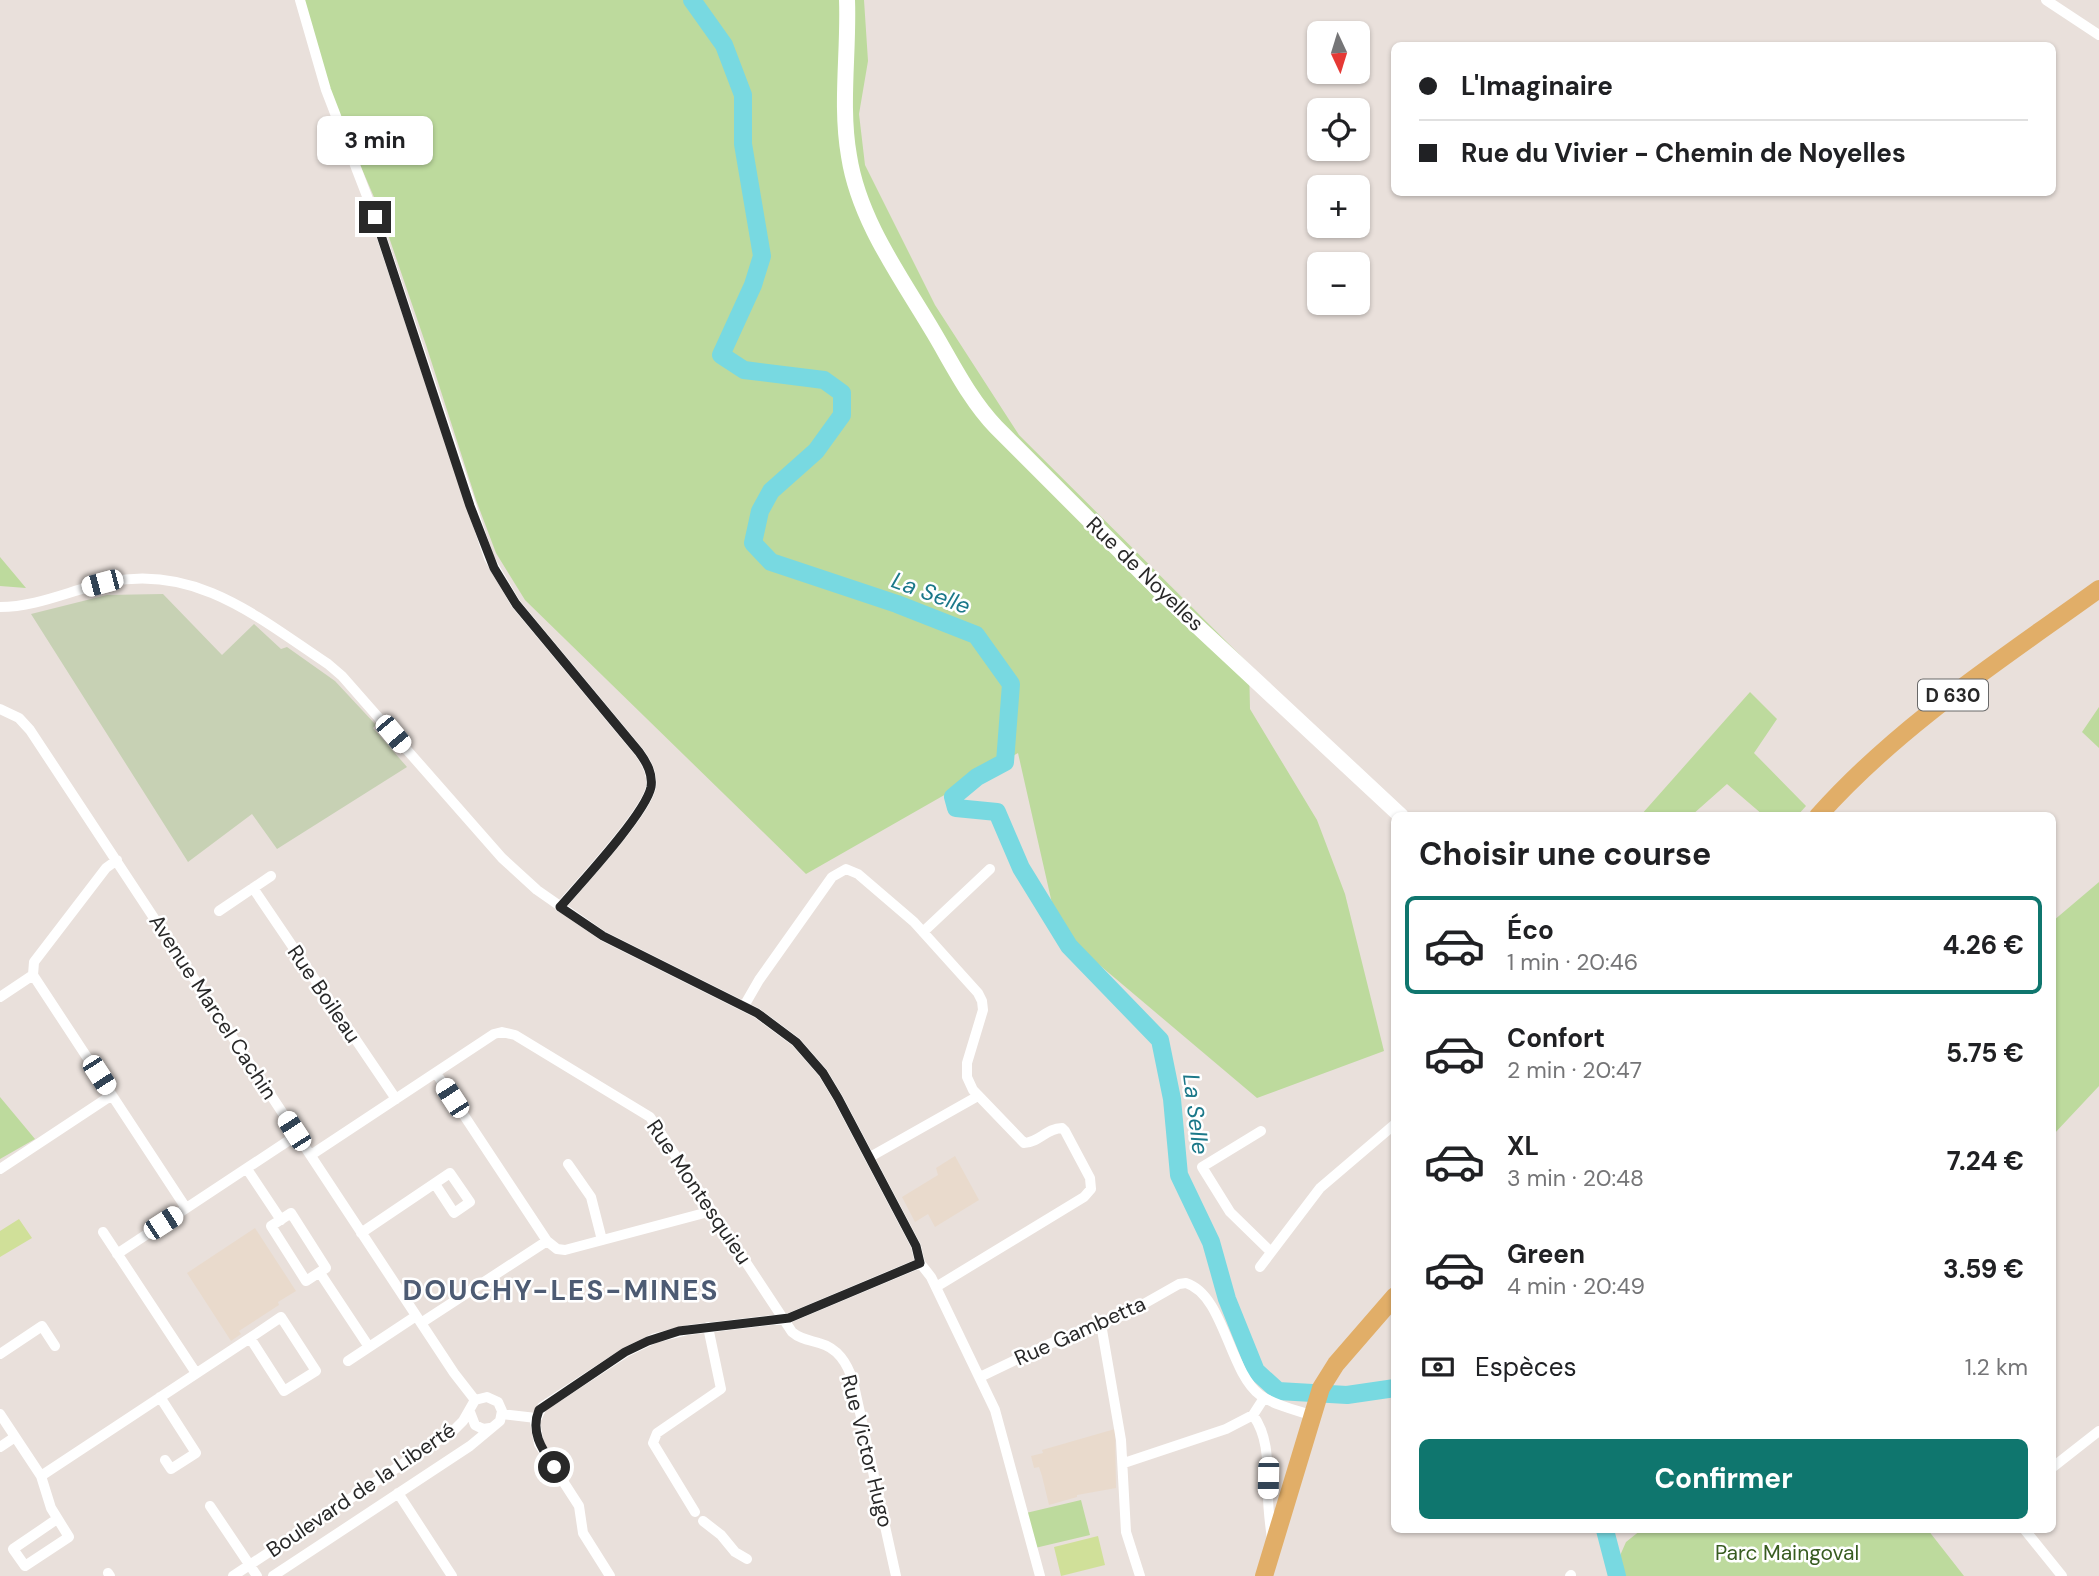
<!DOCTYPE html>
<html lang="fr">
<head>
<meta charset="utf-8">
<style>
  :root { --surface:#fff; --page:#f2f2f2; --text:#202124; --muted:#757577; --line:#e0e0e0; --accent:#0f766e }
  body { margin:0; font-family:"DM Sans",sans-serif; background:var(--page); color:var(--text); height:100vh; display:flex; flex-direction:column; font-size:26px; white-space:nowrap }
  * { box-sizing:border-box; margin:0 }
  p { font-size:23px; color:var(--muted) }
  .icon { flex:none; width:38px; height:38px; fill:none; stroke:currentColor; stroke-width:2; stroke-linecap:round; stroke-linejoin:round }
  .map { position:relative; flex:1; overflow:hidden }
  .details { position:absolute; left:1391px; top:812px; width:665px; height:721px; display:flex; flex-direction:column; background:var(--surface); border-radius:10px; box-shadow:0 2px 5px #0004 }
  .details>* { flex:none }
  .banner { position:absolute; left:1391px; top:42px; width:665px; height:154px; border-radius:10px; box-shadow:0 2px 5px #0004; display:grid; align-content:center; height:154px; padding:0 28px; background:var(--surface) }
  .needle { width:46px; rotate:176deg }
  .buttons { position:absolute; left:1307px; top:21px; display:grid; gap:14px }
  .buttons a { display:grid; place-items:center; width:63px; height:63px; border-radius:10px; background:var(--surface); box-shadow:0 2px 5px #0004; font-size:35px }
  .end { position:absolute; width:32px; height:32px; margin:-16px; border:9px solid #282828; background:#fff; box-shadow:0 0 0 4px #fff }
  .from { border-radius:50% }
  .bubble { position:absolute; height:49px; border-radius:10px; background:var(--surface); box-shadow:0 2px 5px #0004; font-size:23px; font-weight:700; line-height:49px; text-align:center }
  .car { position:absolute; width:21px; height:42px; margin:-21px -10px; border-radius:9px; box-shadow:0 0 5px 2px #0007; background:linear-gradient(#fff 24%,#345 0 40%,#fff 0 76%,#345 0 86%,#fff 0) }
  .banner b { display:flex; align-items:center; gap:24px; height:66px; font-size:26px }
  .banner b+b { border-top:2px solid var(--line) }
  .banner i { width:18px; height:18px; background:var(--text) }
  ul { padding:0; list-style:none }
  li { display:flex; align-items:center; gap:21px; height:98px; margin:0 14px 10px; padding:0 14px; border:4px solid transparent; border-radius:10px }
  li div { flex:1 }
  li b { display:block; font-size:26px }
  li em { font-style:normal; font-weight:700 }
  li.selected { border-color:var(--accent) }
  li>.icon { width:63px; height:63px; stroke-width:1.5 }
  h2 { padding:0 28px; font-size:32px; line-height:84px }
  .pay { display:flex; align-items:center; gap:18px; height:77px; padding:0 28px; font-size:26px }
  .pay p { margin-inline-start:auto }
  .button { display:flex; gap:14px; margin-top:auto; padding:14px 28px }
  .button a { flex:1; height:80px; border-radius:10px; background:var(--accent); color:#fff; font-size:28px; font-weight:700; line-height:80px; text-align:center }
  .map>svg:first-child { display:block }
  .education { fill:#e9dacc }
  .green { fill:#bdda9d }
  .cemetery { fill:#c7d1b4 }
  .pitch { fill:#d0e099 }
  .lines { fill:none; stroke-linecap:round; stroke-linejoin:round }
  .river { stroke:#78d9e1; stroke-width:18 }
  .street { stroke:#fff; stroke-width:10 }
  .secondary { stroke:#fff; stroke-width:16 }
  .primary { stroke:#e1ae68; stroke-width:18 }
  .route { stroke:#282828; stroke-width:9 }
  .labels { text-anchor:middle; stroke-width:5; stroke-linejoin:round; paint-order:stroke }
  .shield { fill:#fff; stroke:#686868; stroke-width:2 }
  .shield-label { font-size:19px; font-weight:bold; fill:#282828 }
  .street-label { font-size:21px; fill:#282828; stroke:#fff }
  .park-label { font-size:21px; fill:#385c21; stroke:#fff }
  .water-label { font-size:23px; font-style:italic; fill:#1b7889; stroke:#fff }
  .district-label { font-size:28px; font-weight:bold; letter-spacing:2px; fill:#4d5b73; stroke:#fff }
</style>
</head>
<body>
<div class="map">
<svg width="2099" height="1576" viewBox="0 0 2099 1576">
  <rect width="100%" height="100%" fill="#e9e0db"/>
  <path class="education" d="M955,1156l24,44 -44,27 -7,-13 -13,8 -13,-25 36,-22 -2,-7z
    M255,1228l41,63 -18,11 1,3 -40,26 2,3 -10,7 -44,-68z
    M1115,1429l1,59 -39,7v2l-28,8 -7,-29 -3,-9 -5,1 -3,-12 12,-3 -1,-3z"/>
  <path class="green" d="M304,0h560l4,61 -9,53 6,51 70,140 84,130 230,229 1,45 67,111 28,74 39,157 -127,47 -199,-168 -40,-177 -212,121 -281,-274 -29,-47 -20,-53 -50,-155 -46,-134 -34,-79 -25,-43z
    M0,557l26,31 -26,-2z
    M1750,692l27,27 -23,34 52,53 -8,9h-35l-36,-31 -35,31h-51z
    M2099,707v41l-17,-16z
    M2099,882v204l-46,49v-214z
    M0,1097l35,42 -35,20z
    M1081,1500l9,35 -55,13 -9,-35z
    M1641,1530h287l36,46h-353l15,-34z"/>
  <path class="cemetery" d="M163,594l59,61 32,-31 27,25 6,-2 48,34 41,44 -3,3 34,39 -130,82 -25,-35 -64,48 -157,-248 76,-19z"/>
  <path class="pitch" d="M19,1219l13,19 -32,19v-26z
    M1098,1536l7,29 -44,11 -7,-29z"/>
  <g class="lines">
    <path class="river" d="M692,0l32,45 19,50v49l19,112 -9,29 -32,70 23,15 80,10 18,13v22l-26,36 -45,40 -11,20 -7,32 18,19 126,42 79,31 35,49 -6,78 -28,15 -24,20 3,11 41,4 24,56 48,78 91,94 12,59 7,76 32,67 16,57 29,72 22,20 69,4 48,-7
      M1605,1530l12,46"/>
    <path class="street" d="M300,0l26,90 49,127 114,341 27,46 123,148c8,11 14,22 12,35 -5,26 -71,96 -91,120
      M2046,0l53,35
      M0,607c38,0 73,-18 109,-25 88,-18 151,37 219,82l14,12 160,182 35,32 66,46 154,77 39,29 27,31 15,25 78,148 4,17 11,14 64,133 45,166
      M0,709l19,9 11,12 424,643 21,27
      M253,888l143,211
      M219,911l52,-35
      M923,932l67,-63
      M33,975l153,233
      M0,997l33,-22 1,-13 72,-94 11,-8
      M744,1006l15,-26 73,-103 14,-8 12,5 56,48 64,71 4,8 1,9 -16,53v14l6,13 51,53c14,0 23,-15 38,-15l3,3 25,47 1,11 -7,8 -148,90
      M436,1073l111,168 10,8 8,1 147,-39
      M1261,1131l-59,36 28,45 41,40
      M311,1155l183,-121 8,-2 13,3 135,82 142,215c8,7 17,8 27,11 19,5 28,20 34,38l43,195
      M870,1157l108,-61
      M568,1164l23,33 11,43
      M0,1169l112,-74
      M247,1169l34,51
      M291,1213l35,55 -20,13 -35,-55z
      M103,1232l93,141
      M361,1233l89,-60 20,29 -16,11 -19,-29
      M117,1254l180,-119
      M1260,1267l60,-79 75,-64
      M320,1273l49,74
      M421,1323l126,-82
      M1101,1324l20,116 5,92 14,44
      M0,1354l42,-28 13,20
      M348,1361l68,-45
      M980,1377l69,-33 77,-30 53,-30 7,-1c38,12 43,89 74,112 14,10 35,15 51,20
      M160,1397l36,56 -25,16 -6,-9
      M470,1412l5,13 8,4 7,-1
      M0,1414l41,62
      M502,1414l34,4
      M1253,1415c17,24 14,52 15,80 0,15 2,29 4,44
      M0,1447l15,-10
      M1124,1463l102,-34 27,-14 11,-17
      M2053,1467l46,-36
      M398,1493l54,83
      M210,1506l47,70
      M695,1512l-42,-69 4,-10 64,-44 -13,-62
      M57,1519l-44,30 12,17 44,-29 -18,-29 -10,-32 209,-138 31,-21 35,54 -32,20 -34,-53
      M703,1521l18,14 14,17 12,7
      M2025,1530l37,46
      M108,1573l2,3
      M233,1576l221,-146 9,-9 12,-21 12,-3 11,5 4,9 -2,10 -30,25 -197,130
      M610,1576l-27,-43 -4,-27 -40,-62 -4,-22 7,-15 84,-55 29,-14 33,-8 101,-12 131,-55
      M1570,1576l1,-1"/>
    <path class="secondary" d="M847,0c2,51 -7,105 2,156 10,65 52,121 85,177 19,32 36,67 62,94l170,170 235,219"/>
    <path class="primary" d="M1818,816c81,-91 184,-157 281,-227
      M1264,1576l57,-188 15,-24 59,-68"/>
  </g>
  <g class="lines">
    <path class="route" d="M375,217l95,289 24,62 22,36 123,148c8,11 14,22 12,35 -5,26 -71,97 -91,120l43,29 154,77 39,29 27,31 15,25 78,148 4,17 -131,55 -110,13 -31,10 -23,11 -86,58c-9,22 3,39 15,57"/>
  </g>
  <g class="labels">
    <rect class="shield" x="1918" y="679.5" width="70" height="31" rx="5"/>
    <g class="shield-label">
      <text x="1953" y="702">D 630</text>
    </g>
    <g class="street-label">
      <text transform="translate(1145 574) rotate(44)" y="7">Rue de Noyelles</text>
      <text transform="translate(324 994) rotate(56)" y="7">Rue Boileau</text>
      <text transform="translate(213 1007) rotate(57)" y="7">Avenue Marcel Cachin</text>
      <text transform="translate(699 1192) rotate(56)" y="7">Rue Montesquieu</text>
      <text transform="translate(1080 1331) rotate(-24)" y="7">Rue Gambetta</text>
      <text transform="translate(867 1451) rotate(76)" y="7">Rue Victor Hugo</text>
      <text transform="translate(361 1490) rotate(-34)" y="7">Boulevard de la Liberté</text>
    </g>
    <g class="park-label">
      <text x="1787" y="1560">Parc Maingoval</text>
    </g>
    <g class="water-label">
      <text transform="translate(931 593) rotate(20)" y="8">La Selle</text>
      <text transform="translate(1196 1114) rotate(83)" y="8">La Selle</text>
    </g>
    <g class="district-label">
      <text x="561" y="1300">DOUCHY-LES-MINES</text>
    </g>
  </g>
</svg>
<div class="buttons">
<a><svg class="needle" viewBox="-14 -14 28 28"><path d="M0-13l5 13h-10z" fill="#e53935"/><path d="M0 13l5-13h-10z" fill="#757577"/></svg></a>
<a><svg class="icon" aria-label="locate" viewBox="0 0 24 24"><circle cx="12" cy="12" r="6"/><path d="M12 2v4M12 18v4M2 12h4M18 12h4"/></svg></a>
<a>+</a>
<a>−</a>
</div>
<i class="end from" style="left:554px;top:1467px"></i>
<i class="end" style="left:375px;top:217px"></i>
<div class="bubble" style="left:317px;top:116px;width:116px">3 min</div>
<i class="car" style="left:102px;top:583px;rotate:255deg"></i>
<i class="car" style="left:393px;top:734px;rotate:140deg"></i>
<i class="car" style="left:99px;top:1075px;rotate:147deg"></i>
<i class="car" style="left:452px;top:1098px;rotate:327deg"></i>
<i class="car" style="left:294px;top:1131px;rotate:327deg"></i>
<i class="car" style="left:163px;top:1223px;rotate:57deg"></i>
<i class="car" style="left:1268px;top:1478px;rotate:181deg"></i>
<div class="banner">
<b><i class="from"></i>L'Imaginaire</b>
<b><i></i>Rue du Vivier - Chemin de Noyelles</b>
</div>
<section class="details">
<h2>Choisir une course</h2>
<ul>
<li class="selected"><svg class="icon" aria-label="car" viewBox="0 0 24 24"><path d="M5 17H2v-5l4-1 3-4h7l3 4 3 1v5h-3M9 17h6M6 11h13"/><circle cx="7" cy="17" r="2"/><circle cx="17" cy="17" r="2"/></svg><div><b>Éco</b><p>1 min · 20:46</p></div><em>4.26 €</em></li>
<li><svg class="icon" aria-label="car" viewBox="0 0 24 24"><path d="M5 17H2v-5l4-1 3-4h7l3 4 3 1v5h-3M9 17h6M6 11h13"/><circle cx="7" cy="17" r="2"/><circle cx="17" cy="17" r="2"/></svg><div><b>Confort</b><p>2 min · 20:47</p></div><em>5.75 €</em></li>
<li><svg class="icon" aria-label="car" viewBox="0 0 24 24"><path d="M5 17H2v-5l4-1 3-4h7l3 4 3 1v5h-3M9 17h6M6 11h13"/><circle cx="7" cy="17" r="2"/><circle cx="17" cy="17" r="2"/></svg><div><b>XL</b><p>3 min · 20:48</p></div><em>7.24 €</em></li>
<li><svg class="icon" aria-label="car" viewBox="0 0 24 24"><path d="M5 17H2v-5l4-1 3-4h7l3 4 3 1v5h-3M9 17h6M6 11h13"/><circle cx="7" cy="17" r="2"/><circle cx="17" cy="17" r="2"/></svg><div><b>Green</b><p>4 min · 20:49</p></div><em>3.59 €</em></li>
</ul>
<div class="pay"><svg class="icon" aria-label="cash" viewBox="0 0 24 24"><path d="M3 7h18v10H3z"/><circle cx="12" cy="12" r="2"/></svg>Espèces<p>1.2 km</p></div>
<div class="button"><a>Confirmer</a></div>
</section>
</div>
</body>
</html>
